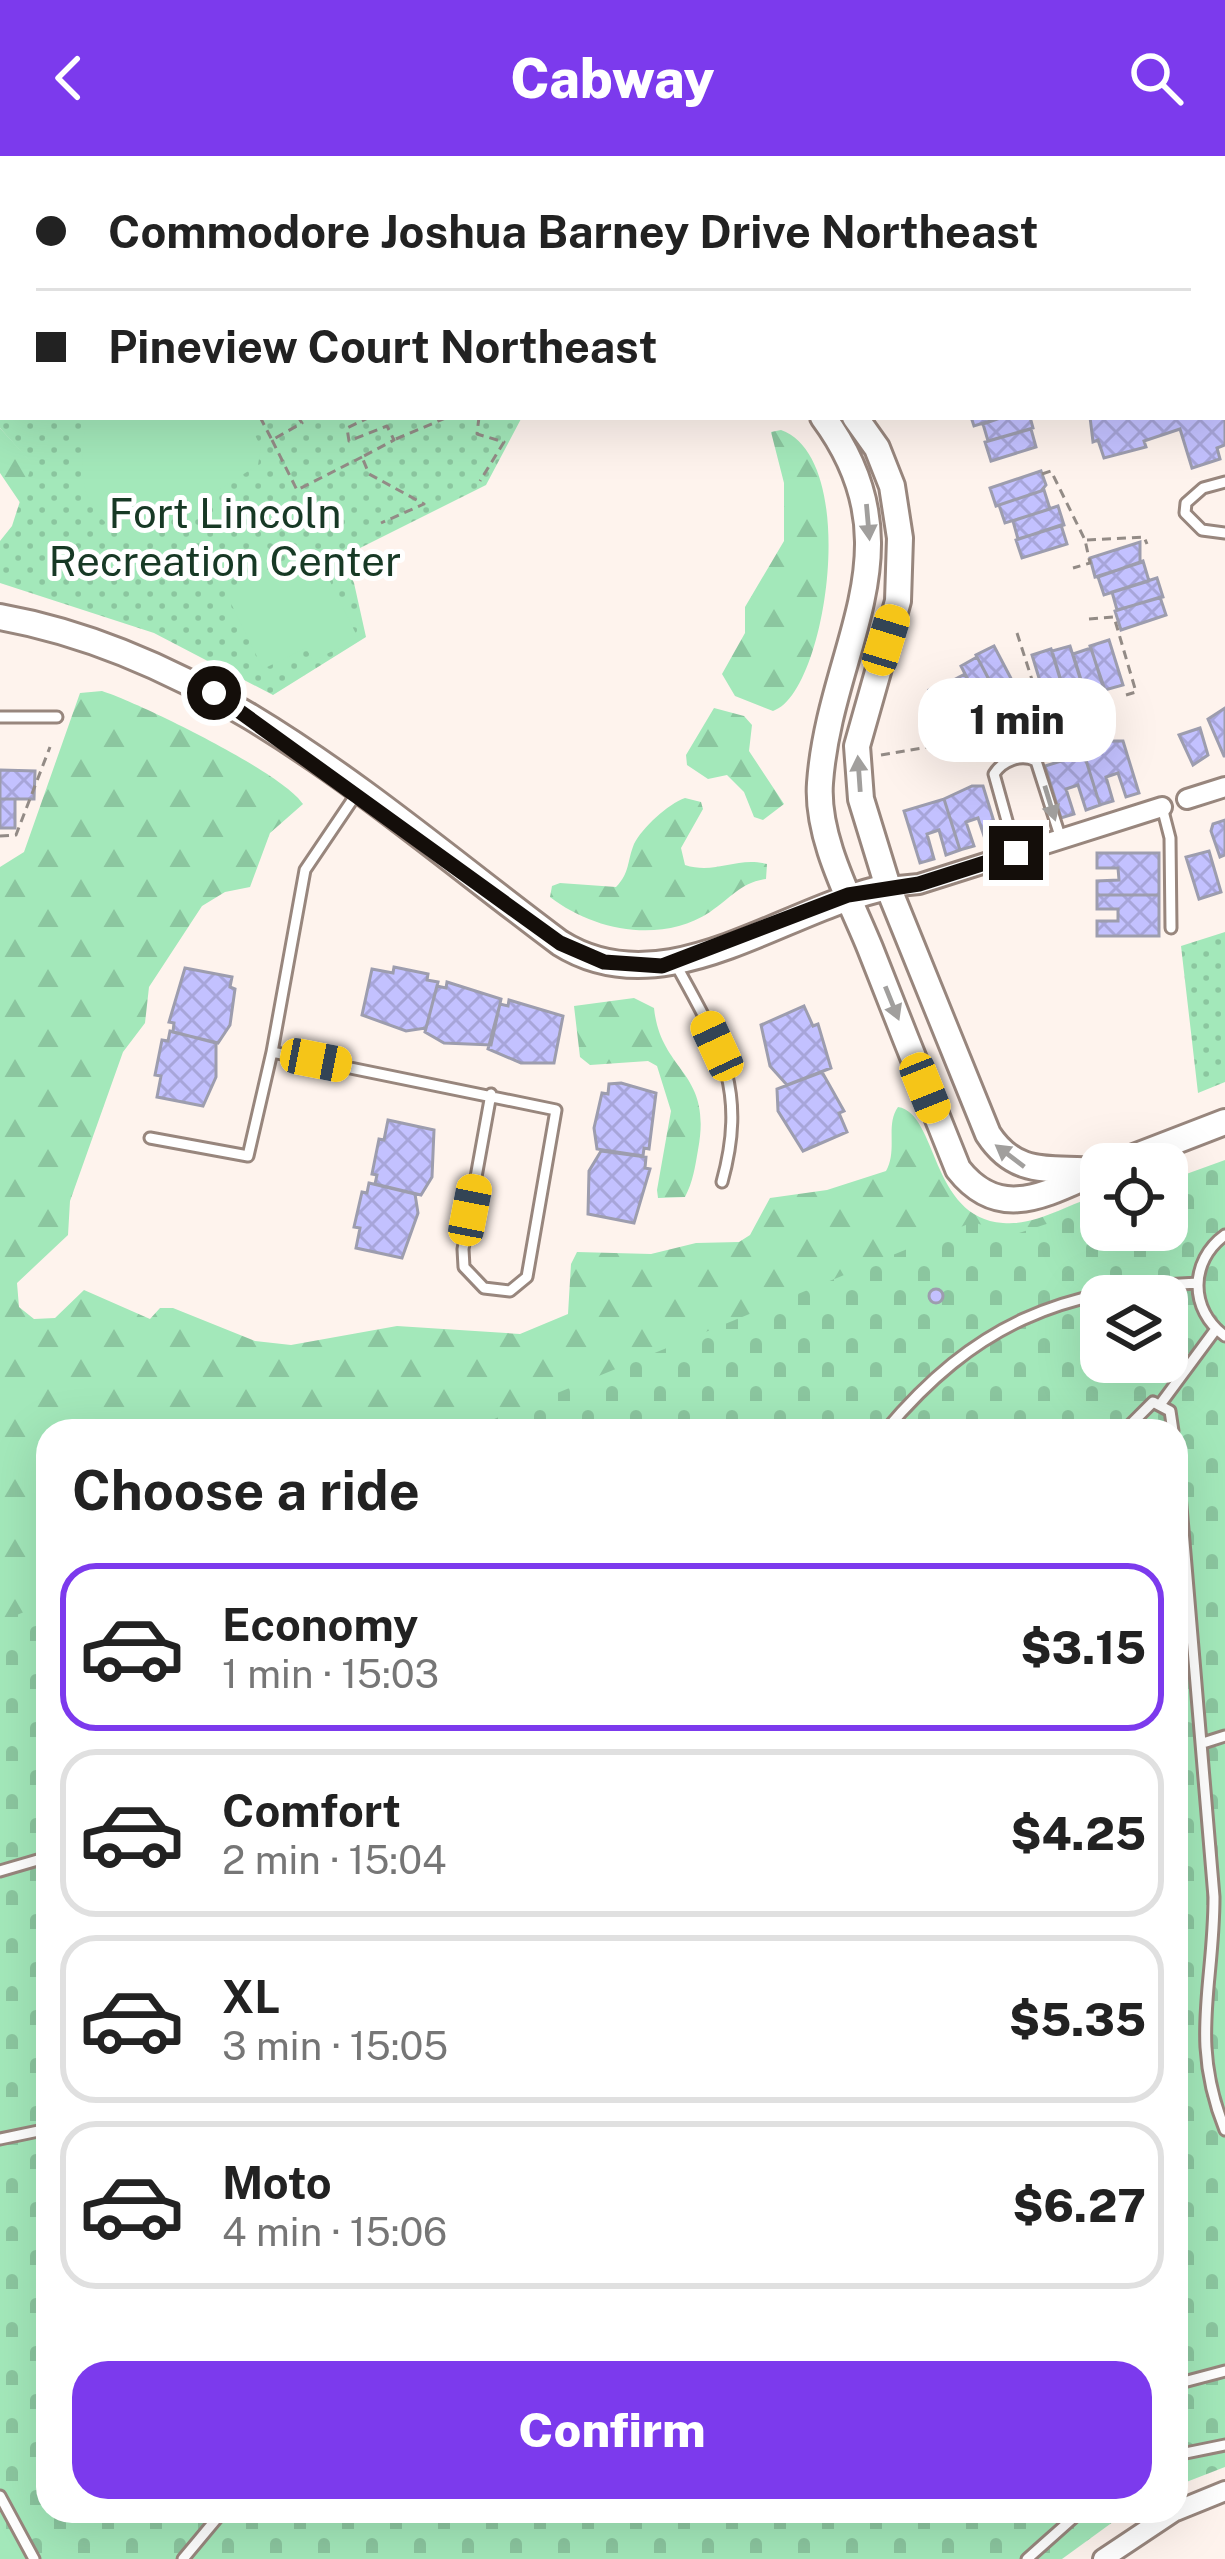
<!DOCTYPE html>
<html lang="en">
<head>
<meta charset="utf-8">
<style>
  :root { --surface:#fff; --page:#f2f2f2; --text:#222; --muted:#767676; --line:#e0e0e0; --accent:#7c3aed }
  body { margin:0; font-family:"Public Sans",sans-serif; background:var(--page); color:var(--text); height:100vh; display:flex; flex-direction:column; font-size:45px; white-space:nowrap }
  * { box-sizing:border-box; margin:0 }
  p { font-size:39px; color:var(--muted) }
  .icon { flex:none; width:66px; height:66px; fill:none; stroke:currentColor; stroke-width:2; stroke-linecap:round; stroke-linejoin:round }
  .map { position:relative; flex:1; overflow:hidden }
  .side { position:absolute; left:36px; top:1263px; width:1152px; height:1104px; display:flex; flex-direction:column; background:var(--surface); border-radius:36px; box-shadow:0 12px 48px #0002 }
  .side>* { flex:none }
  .top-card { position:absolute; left:0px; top:0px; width:1227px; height:264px; box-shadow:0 12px 48px #0002; display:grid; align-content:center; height:264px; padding:0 36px; background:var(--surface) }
  .controls { position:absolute; left:1080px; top:987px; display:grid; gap:24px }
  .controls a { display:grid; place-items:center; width:108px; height:108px; border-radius:24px; background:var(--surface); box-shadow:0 12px 48px #0002; font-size:60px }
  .end { position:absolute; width:54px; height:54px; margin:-27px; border:15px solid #140e0a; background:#fff; box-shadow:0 0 0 6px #fff }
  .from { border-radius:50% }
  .bubble { position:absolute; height:84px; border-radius:36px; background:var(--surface); box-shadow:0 12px 48px #0002; font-size:39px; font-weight:800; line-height:84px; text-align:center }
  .car { position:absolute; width:36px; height:72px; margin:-36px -18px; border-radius:15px; box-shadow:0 0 9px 3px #0007; background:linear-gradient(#f5c518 24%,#345 0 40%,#f5c518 0 76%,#345 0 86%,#f5c518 0) }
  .top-card b { display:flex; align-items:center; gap:42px; height:114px; font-size:45px }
  .top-card b+b { border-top:3px solid var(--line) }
  .top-card i { width:30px; height:30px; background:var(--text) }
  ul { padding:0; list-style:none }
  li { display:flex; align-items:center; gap:36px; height:168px; margin:0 24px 18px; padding:0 12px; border:6px solid var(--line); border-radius:36px }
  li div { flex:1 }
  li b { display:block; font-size:45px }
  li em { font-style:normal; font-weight:800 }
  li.current { border-color:var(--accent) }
  li>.icon { width:108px; height:108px; stroke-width:1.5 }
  h2 { padding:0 36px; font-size:54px; line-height:144px }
  .cta { display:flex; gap:24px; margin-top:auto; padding:24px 36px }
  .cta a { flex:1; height:138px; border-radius:36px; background:var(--accent); color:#fff; font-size:48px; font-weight:800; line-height:138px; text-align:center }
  header { display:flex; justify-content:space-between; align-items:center; height:156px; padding:0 36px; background:var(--accent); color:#fff; font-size:54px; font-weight:800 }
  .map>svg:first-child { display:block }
  .forest { fill:url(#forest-firs) }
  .cemetery { fill:url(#cemetery-stones); fill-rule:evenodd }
  .park { fill:url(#park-dots) }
  .pitch { fill:#a3e8ba }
  .building { fill:url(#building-cross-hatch); stroke:#9d9dae; stroke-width:3 }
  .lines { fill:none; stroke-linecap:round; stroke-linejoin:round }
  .service-casing { stroke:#98867d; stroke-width:15 }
  .minor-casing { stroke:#98867d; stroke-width:24 }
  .tertiary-casing { stroke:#98867d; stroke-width:30 }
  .path { stroke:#938b86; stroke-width:3; stroke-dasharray:9 6; stroke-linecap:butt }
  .service { stroke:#fff; stroke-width:9 }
  .minor { stroke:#fff; stroke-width:18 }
  .tertiary { stroke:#fff; stroke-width:24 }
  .oneway { fill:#a19f9d }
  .route { stroke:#140e0a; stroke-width:15 }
  .labels { text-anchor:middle; stroke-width:10; stroke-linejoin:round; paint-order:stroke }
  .park-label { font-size:42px; fill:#173925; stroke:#fff }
</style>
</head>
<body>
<header><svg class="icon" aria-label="back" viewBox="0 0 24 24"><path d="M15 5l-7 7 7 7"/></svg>Cabway<svg class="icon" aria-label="search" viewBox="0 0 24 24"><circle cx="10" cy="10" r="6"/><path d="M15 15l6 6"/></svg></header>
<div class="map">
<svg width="1225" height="2403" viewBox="0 0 1225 2403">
  <defs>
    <pattern id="forest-firs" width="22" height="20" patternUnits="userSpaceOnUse" patternTransform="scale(3)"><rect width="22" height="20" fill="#a3e8ba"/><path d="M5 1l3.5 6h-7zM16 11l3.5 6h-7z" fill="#8bc69f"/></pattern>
    <pattern id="cemetery-stones" width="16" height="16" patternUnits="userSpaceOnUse" patternTransform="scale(3)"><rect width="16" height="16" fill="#a3e8ba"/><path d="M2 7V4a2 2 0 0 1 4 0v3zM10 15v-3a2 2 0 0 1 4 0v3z" fill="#8bc69f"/></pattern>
    <pattern id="park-dots" width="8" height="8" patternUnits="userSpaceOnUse" patternTransform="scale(3)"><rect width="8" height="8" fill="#a3e8ba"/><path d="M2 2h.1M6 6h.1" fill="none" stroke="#8bc69f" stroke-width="1.8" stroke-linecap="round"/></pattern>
    <pattern id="building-cross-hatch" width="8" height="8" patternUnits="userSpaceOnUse" patternTransform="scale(3)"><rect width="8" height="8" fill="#c3c1ff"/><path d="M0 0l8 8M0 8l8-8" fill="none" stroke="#a7a5d9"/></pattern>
  </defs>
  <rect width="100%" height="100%" fill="#fef3ed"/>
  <path class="forest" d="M0,272l33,36 -12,40 -21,-31z
    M781,274c81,29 45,265 -8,281l-38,-15 -13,-22 23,-41v-26l39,-66v-58l-13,-51z
    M102,535c40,13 181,82 201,113l-33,29 -20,54 -25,5 -23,14 -53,81 -4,36 -22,29 -53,149 -2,34 -51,48 2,24 15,12 21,-1 29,-28 66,29 10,-11h13l82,33 36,4 106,-19 123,8 48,-20 3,-50 6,-12 74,2 45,-11 43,-1 11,-7 20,-37 57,-8 59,-19c12,-21 -1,-46 12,-64 40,6 32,111 105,116 35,3 65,-20 98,-28v23l-576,213h-477v189l-48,17v-770l24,-15 56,-159z
    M714,552l30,8 8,9 -3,26 35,53 -21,16 -9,-3 -10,-25 -17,-17 -19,4 -21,-14 -1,-10z
    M685,642l16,4 2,7 -22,39 4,17c31,10 51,-9 82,-1l-1,15c-26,4 -35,19 -56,33 -49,32 -116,19 -160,-15l2,-11 8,-3 56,4c14,-14 11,-26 18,-43 8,-16 34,-40 51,-46z
    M634,842l20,10c7,66 59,62 44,142 -3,17 -5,32 -13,47l-27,1 -1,-8 14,-79 -14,-45 -9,-5 -58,4 -10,-8 -6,-51z"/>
  <path class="cemetery" d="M1225,1004v1307l-49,19v-1055h-711l508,-209 40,13 88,-29v24h66v-49zM1101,1140h66v66h-66z
    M48,1446v909h1080l-66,48h-1062v-937z"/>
  <path class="park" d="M0,0l538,3h-535v258h519l-36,68 -144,72 12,26 12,54 -93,58 -119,-62 -154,-50v-42l12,-15 20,-62 -32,-36z
    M1225,776v150l-27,11 -17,-147z"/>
  <path class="pitch" d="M86,261h160l15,30 -3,18 -121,76c-61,-25 -58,-65 -51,-124z
    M318,401l40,81 -45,23 -7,-13 -43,21 -38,-78 46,-23 6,9z"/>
  <path class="building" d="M1107,0h90l1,3h-90z
    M1225,232v57l-8,3 3,11 -28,9 -12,-39 -36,12 2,6 -42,11 -6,-18 -5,2 -3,-25h134z
    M971,261h32l-29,9z
    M1003,261h27l3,11 -45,13 -5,-17z
    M1031,273l5,18 -45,14 -6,-19z
    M1041,315l5,14 -5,6 -45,15 -6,-18z
    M1044,334l6,19 -45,14 -6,-18z
    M1058,350l6,19 -46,14 -5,-18z
    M1061,369l6,19 -45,14 -6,-18z
    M1140,386v21l-45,14 -5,-19z
    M1143,405l6,20 -45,14 -6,-18z
    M1157,422l6,19 -46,13 -5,-18z
    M1160,441l6,18 -45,15 -6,-19z
    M1109,484l14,45 -18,5 -15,-44z
    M994,490l22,42 -18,9 -22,-42z
    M1070,490l14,45 -18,6 -14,-46z
    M1091,492l14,45 -18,6 -14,-45z
    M1051,493l14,46 -19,6 -14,-46z
    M977,501l23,43 -17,9 -22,-43z
    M965,518l21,42 -17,9 -21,-42z
    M947,525l21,42 -17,9 -22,-42z
    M1225,552v48h-1l-16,-37z
    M1200,572l8,27 -15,10 -14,-30z
    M1112,585h11l16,52 -13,4 -8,-24 -12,4 7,24 -13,4 -16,-51z
    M1084,598l16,51 -14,5 -8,-25 -12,4 8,25 -13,4 -16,-52z
    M0,614l35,1 -1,28h-34z
    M972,630h11l16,52 -13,4 -8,-24 -12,4 8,24 -14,4 -16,-51z
    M0,643h15v29h-15z
    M944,643l16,51 -14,5 -7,-25 -12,4 7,25 -14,4 -16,-52z
    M1225,664v35l-5,2 -9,-26 2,-7z
    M1209,695l12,41 -22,7 -13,-42z
    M1097,697h62v42h-62v-14l22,-1 -1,-12h-21z
    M1097,739h62v41h-62v-15h21v-12h-21z
    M394,811l34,7 -1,6 11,2 -12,46 -20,3 -44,-16 10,-46 21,4z
    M185,812l47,9 -2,10 5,2 -5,36 -12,18 -45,-11 1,-9 -5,-1z
    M447,826l54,17 -10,46 -47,-2 -19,-11 12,-46 9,2z
    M509,844l54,16 -9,47h-33l-33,-14 12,-45 8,2z
    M804,850l9,20 5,-2 13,44 -44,17 -17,-19 -9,-41z
    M170,875l46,12v34l-13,29 -46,-9 4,-21 -6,-1 7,-35 6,1z
    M822,916l22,39 -5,2 8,19 -44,19 -25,-40 -1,-22z
    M621,927l35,10 -7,56 -5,-1 -1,8 -46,-7 -3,-21 8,-35 6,1 1,-10z
    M388,964l46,10 -2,47 -11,18 -46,-11 2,-9 -5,-1 7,-35 5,1z
    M601,995l45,6 -1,11 5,1 -16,54 -46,-9 1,-43z
    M369,1027l46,11 3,19 -16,45 -46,-10 4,-20 -6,-1 8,-35 5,1z
    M929 1140a7 7 0 1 1 14 0a7 7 0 1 1-14 0Z"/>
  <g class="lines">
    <defs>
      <path id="service" d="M1224,85l1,-1
        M1224,143h1
        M1225,326l-22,6 -17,15 -1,10 17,17 23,3
        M0,561h57
        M357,637l-52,77 -33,182 284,58 -29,167 -17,14 -26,-3 -20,-21 -1,-18 28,-155
        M1162,651l8,31 1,90
        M1016,697l-22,-79c8,-13 27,-21 42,-13l25,78
        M675,807c44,80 73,125 47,219
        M150,982l98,18 24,-104
        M1225,1079c-36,26 -36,75 0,101
        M1162,1246l54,-73
        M885,1275c90,-107 175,-142 313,-148
        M1124,1275l29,-29 17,9 3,20
        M1176,1291l38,450c0,90 -25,144 11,233
        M1203,1587l22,-7
        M0,1715l48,-14
        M0,1983l48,-10
        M1176,2228l49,-13
        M1176,2299l49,-10
        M0,2340l34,63
        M183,2403l40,-48
        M1027,2403l54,-48"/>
      <path id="minor" d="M701,3l3,-3
        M1187,643l38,-12
        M888,731l31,-3 243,-77
        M1176,2355l49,-20
        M1103,2403l72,-48"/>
      <path id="tertiary" d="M573,0l4,3
        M614,0l3,3
        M823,261c98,132 7,228 -3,366 -4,54 30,116 50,165 29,74 58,147 88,221 43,55 91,23 143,1
        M855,261l22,31 15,38 8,52 -2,63 -41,145 4,53 27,88 100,247c28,43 61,33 107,37
        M0,461c218,39 387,197 560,326 105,66 223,-35 328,-56
        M1116,1008l109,-42"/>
    </defs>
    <use href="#service" class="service-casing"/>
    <use href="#minor" class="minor-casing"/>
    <use href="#tertiary" class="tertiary-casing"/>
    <path class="path" d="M129,0l2,3
      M319,0v3
      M391,0l1,3
      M1059,0l1,3
      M169,3l4,-3
      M1224,176h1
      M260,261l12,23 30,-17 -4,-6
      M370,261l-23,11 2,13 38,-15 7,14 -32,17 7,17 55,30 -43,19
      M479,261l-2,17 27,8 -24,39
      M396,283l52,-22
      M272,284l25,50 65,-33
      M1042,318l9,-3 34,69 5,23 -17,5
      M1087,384l57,-3 3,7
      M1089,463l25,-2 22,75 -10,3
      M1017,477l26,81 13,-4
      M881,599l82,-14
      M0,680l16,-1 34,-88"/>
    <use href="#service" class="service"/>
    <use href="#minor" class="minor"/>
    <use href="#tertiary" class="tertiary"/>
  </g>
  <defs><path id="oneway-solid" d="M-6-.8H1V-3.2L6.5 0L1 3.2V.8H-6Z" transform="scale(3)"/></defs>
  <g class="oneway">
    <use href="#oneway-solid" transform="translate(868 366) rotate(85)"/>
    <use href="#oneway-solid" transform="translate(859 618) rotate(-94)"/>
    <use href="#oneway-solid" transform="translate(1050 647) rotate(73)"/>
    <use href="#oneway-solid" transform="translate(892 847) rotate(68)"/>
    <use href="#oneway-solid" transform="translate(1010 1000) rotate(-143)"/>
  </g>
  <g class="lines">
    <path class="route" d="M214,537l346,250 44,19 58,4 186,-71 71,-11 97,-31"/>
  </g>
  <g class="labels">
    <g class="park-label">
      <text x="225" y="372">Fort Lincoln<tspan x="225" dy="48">Recreation Center</tspan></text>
    </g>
  </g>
</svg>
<div class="controls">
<a><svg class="icon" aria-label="locate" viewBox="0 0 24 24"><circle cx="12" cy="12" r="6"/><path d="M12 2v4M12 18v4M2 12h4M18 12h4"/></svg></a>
<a><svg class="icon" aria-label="layers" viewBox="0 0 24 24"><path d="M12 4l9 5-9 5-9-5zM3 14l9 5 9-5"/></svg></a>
</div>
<i class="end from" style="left:214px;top:537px"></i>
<i class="end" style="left:1016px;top:697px"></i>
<div class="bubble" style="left:918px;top:522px;width:198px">1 min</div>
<i class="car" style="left:886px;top:484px;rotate:17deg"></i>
<i class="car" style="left:717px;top:890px;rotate:335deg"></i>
<i class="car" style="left:316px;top:904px;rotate:101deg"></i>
<i class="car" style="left:925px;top:932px;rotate:158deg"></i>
<i class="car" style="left:470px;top:1054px;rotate:11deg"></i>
<div class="top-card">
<b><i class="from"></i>Commodore Joshua Barney Drive Northeast</b>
<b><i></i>Pineview Court Northeast</b>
</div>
<section class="side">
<h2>Choose a ride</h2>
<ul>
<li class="current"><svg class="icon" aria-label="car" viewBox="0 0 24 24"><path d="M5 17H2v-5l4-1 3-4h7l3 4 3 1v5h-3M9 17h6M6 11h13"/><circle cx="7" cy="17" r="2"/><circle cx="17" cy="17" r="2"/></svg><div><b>Economy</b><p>1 min · 15:03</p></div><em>$3.15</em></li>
<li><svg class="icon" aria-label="car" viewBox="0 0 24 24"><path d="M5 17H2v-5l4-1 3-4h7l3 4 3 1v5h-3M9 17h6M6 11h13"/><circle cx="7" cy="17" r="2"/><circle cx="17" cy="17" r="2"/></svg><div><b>Comfort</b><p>2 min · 15:04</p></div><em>$4.25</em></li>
<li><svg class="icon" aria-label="car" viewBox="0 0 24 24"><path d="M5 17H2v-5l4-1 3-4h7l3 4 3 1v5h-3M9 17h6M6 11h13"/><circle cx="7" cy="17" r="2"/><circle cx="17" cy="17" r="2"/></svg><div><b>XL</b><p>3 min · 15:05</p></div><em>$5.35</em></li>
<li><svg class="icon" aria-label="car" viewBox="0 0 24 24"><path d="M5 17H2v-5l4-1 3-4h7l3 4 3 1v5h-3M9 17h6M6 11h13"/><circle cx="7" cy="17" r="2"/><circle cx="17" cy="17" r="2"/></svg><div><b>Moto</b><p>4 min · 15:06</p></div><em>$6.27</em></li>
</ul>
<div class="cta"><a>Confirm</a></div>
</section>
</div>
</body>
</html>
